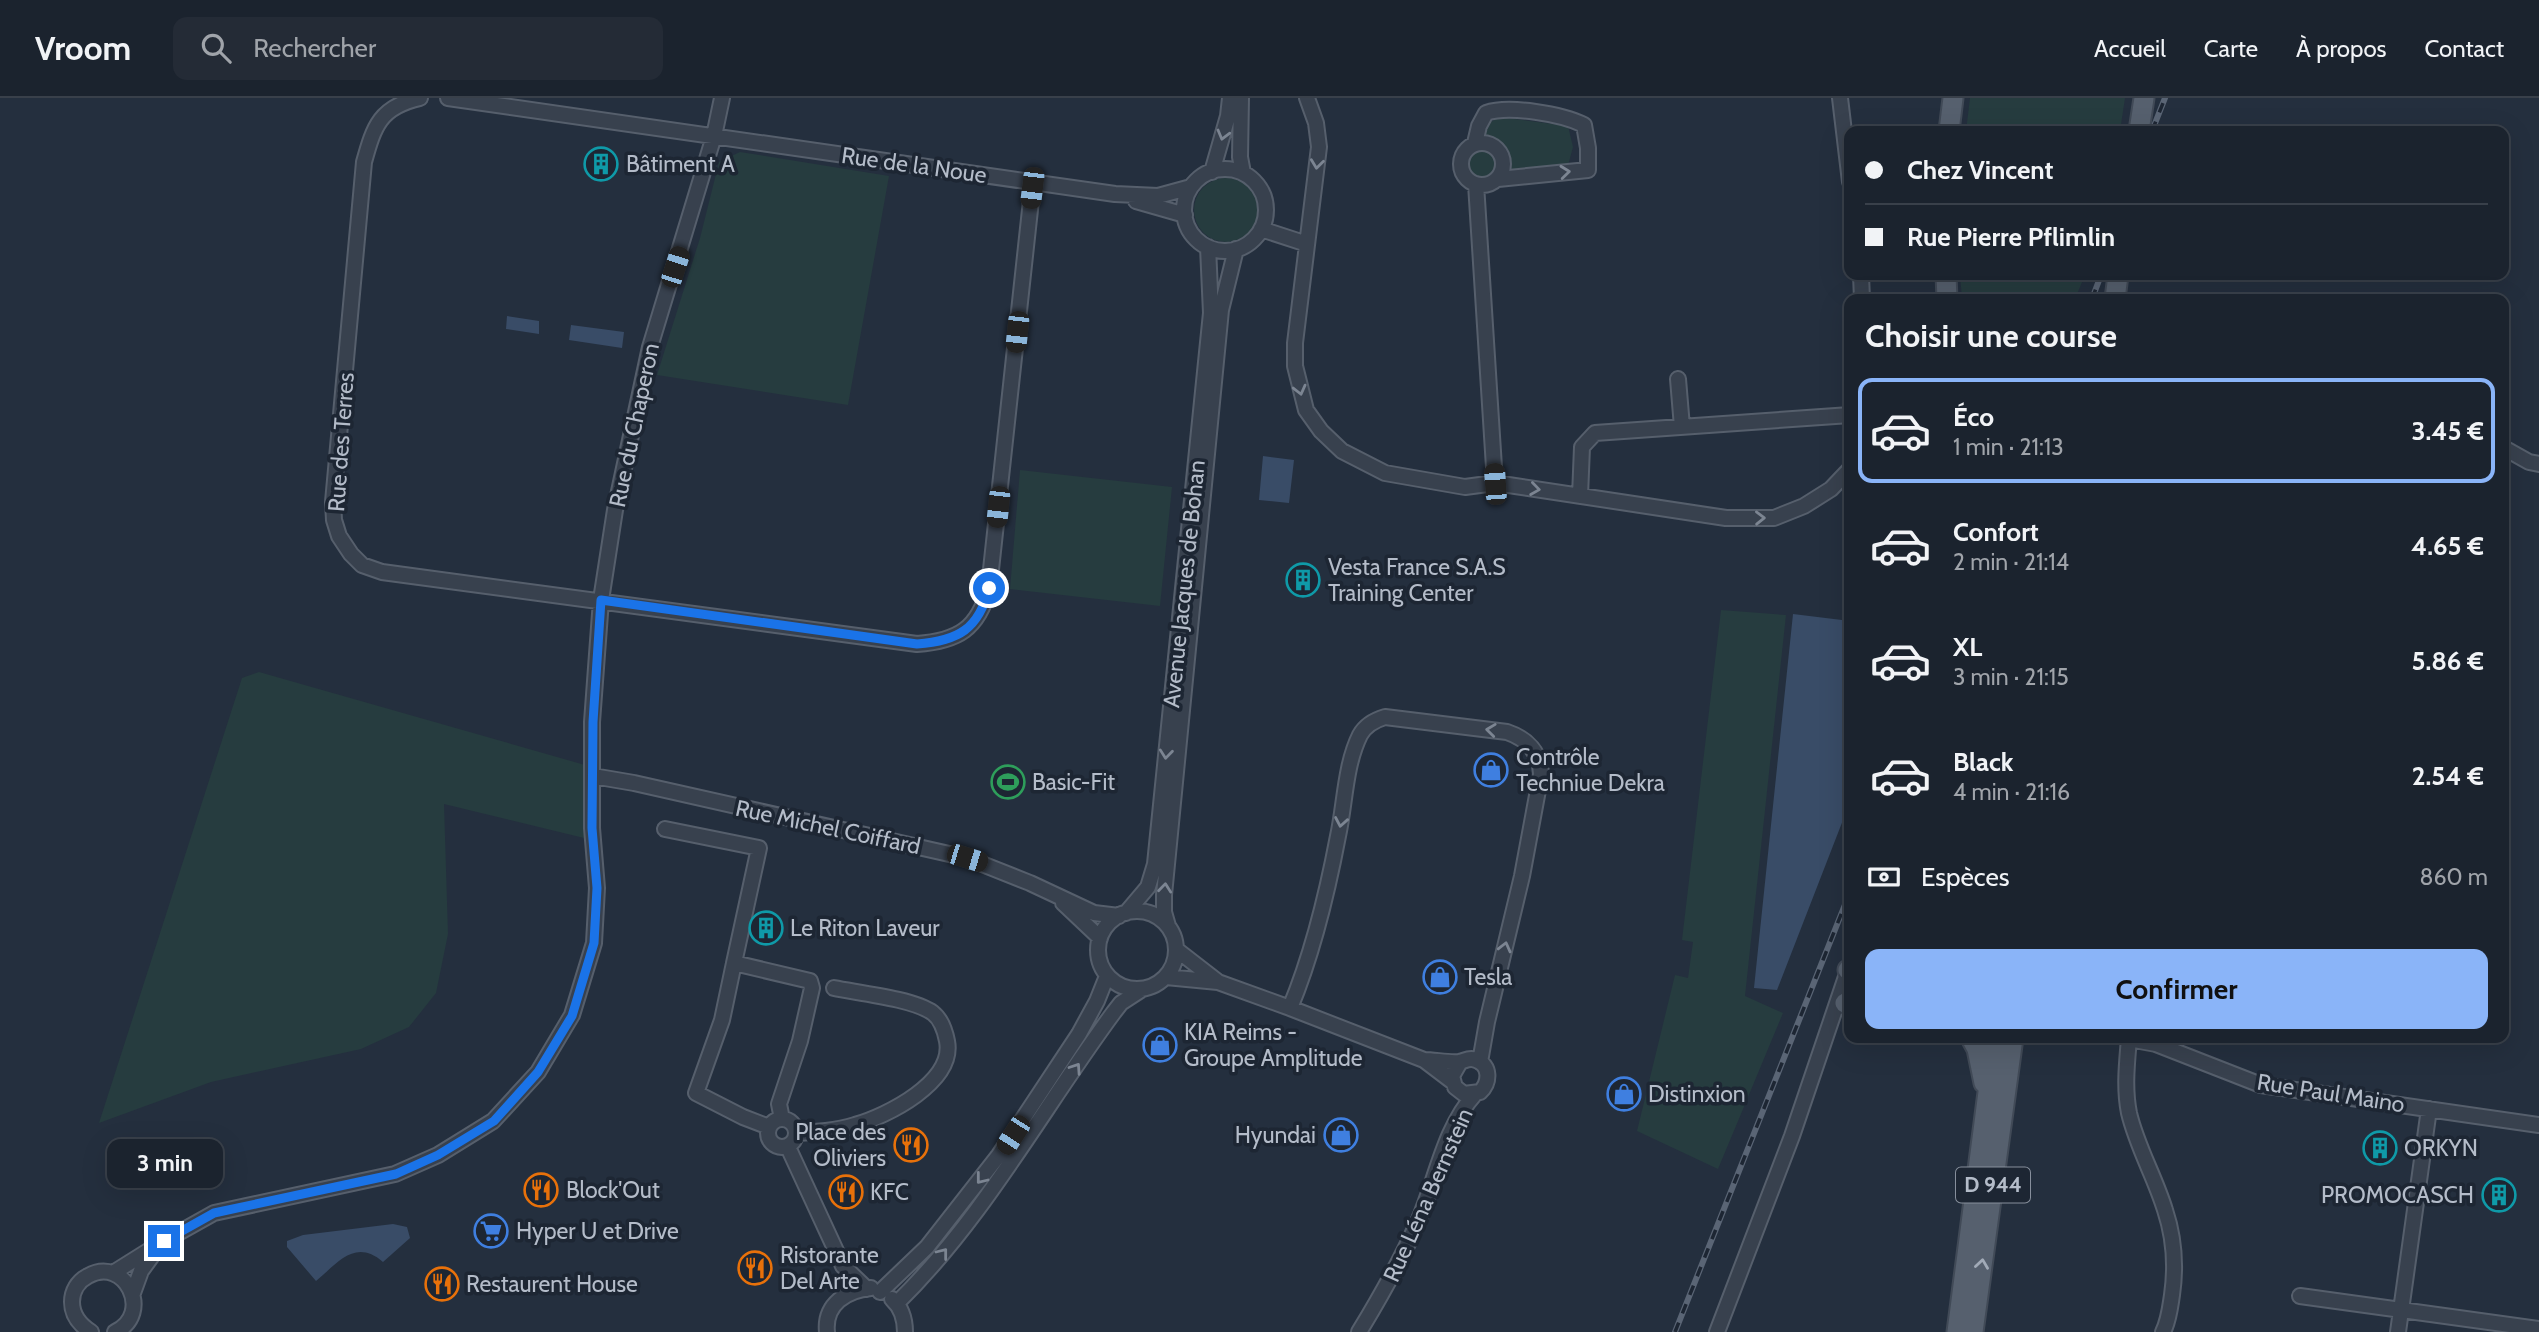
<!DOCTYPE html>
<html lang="fr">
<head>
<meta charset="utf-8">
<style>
  :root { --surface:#1b232e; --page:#242b36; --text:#f1f3f6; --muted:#a0a4aa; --line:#39404a; --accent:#8ab4f8 }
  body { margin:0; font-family:Cabin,sans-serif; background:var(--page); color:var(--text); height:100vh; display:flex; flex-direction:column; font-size:26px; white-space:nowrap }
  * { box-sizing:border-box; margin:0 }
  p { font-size:23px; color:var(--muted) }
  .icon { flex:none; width:38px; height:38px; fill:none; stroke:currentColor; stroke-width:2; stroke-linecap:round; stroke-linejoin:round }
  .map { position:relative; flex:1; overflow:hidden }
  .drawer { position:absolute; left:1844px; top:196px; width:665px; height:749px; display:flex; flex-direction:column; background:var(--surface); border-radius:14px; box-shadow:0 7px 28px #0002,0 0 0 2px var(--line) }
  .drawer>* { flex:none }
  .top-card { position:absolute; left:1844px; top:28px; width:665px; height:154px; border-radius:14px; box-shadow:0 7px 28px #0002,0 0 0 2px var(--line); display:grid; align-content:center; height:154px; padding:0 21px; background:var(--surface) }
  .end { position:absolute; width:32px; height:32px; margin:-16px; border:9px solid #1a73e8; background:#fff; box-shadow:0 0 0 4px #fff }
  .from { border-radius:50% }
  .bubble { position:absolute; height:49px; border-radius:14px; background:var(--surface); box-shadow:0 7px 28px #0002,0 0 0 2px var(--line); font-size:23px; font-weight:800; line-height:49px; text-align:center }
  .car { position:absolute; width:21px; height:42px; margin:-21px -10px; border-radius:9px; box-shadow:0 0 5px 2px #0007; background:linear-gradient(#222 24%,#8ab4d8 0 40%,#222 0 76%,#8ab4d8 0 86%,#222 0) }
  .top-card b { display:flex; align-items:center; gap:24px; height:66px; font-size:26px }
  .top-card b+b { border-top:2px solid var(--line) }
  .top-card i { width:18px; height:18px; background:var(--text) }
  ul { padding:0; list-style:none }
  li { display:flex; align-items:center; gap:21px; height:105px; margin:0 14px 10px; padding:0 7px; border:4px solid transparent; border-radius:14px }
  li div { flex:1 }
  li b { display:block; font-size:26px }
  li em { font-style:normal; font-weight:800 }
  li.active { border-color:var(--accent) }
  li>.icon { width:63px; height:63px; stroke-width:1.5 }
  h2 { padding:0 21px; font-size:32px; line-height:84px }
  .pay { display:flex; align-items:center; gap:18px; height:77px; padding:0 21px; font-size:26px }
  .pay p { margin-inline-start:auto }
  .action { display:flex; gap:14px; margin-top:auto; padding:14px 21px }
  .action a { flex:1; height:80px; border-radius:14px; background:var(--accent); color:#111; font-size:28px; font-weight:800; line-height:80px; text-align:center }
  header { display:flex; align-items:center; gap:42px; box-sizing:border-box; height:98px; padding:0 35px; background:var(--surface); border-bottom:2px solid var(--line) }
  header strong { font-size:33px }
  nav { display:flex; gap:38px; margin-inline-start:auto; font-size:24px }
  .search { width:490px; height:63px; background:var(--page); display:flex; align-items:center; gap:18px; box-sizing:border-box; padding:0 24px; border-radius:14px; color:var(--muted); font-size:26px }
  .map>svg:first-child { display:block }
  .green { fill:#263c3f }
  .water { fill:#394c67 }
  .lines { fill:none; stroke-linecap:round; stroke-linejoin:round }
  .minor-casing { stroke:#565f6c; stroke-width:18 }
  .major-casing { stroke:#414a57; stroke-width:23 }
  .minor { stroke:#38414e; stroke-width:14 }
  .major { stroke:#56606e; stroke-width:19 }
  .rail-casing { stroke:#5a6575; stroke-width:6 }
  .rail { stroke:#1d2633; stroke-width:3.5; stroke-dasharray:10; stroke-linecap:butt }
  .oneway { stroke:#7c8592 }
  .oneway2 { stroke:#a1aab7 }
  .route { stroke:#1a73e8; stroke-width:9 }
  .labels { text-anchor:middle; stroke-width:7; stroke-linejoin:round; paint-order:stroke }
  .shield { fill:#1d2633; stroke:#878f9c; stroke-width:2 }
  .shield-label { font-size:21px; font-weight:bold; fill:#b4bcc9 }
  .poi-label { font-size:23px; fill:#b4bcc9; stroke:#1d2633; text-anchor:start }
  .street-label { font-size:23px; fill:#b4bcc9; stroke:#1d2633 }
</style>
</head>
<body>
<header>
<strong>Vroom</strong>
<div class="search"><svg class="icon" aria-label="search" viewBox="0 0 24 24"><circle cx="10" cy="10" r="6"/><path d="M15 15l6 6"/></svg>Rechercher</div>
<nav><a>Accueil</a><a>Carte</a><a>À propos</a><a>Contact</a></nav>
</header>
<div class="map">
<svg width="2539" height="1234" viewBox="0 0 2539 1234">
  <rect width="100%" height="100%" fill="#242f3e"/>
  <path class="green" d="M1970,0h155l-5,33h-154z
    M1499,19l69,9 5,21 -6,22 -60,5c4,-22 -1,-31 -23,-38l7,-14z
    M1467 65a15 15 0 1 1 30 0a15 15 0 1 1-30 0Z
    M740,54l149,24 -41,229 -191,-30 43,-137 19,-76z
    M1194 112a32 32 0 1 1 64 0a32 32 0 1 1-64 0Z
    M1960,177h125l-10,24h-113z
    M1020,372l152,17 -12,119 -150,-17z
    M1721,512l65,5 -41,381 38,17 -65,156 -81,-38 38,-156 13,3 5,-36 -11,-2z
    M259,574l326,93 -1,73 -140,-34 4,130 -12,59 -27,34 -48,22 -150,33 -112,41 143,-445z"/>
  <path class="water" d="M507,218l32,5v13l-33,-5z
    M571,227l53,7 -2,16 -53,-8z
    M1263,358l31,4 -5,43 -30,-3z
    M1793,516l57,7v181l-73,188 -23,-2z
    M393,1126l14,3 3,11 -27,24c-28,-24 -45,1 -67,19l-29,-34v-6l16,-6z"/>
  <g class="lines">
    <defs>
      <path id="minor" d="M420,0c-40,9 -46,28 -56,64l-31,340 1,18 5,16 12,18 11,11 20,7 535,72c41,-3 61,-15 72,-56l44,-406
        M448,0l667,96 43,2 33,-9
        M1241,0l-1,59 3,16
        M1307,0l9,25 3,24 -24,196v23l11,44 15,21 21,20 43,22 80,14 30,-4 231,35h48l30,-12 27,-17 19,-20
        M1840,0l10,84
        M1461 66a21 21 0 1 1 42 0a21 21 0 1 1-42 0Z
        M1475,45l4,-17 7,-13c23,-8 76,1 98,12l4,23v22l-90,9
        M1184 112a41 41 0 1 1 82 0a41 41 0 1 1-82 0Z
        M1212,74l16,-56 2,-18
        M1476,86l19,299
        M1136,103l49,14
        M1261,131l46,15
        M1861,177l1,24
        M1678,281l4,48
        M2504,350l25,14 10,2
        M1580,398l2,-49 13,-14 255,-18
        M593,678l41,7 333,75 63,25 64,30 25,3
        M665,731l94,19 -25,115
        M1063,805l37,35
        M1098 852a39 39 0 1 1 78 0a39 39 0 1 1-78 0Z
        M1126,815l22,-26 7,-23 56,-551 -3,-66
        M1168,828l-4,-14v-17l57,-585 15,-61
        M1177,852l40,31
        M1166,879l52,5 72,26 134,52 29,22
        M1290,910c23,-55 37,-114 48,-172 7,-32 7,-71 22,-101 5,-9 15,-15 25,-18l122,15c21,7 33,21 34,42l-19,102 -35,146 -7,40
        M2129,940c-2,25 -5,50 0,75 8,34 26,64 36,97 9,27 11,57 7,85 -2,13 -3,25 -9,37
        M2129,941l27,5 105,41 278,40
        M1424,962c11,0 24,3 35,2 6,-1 10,-5 17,-2 15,5 14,23 4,32l-16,2 -9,-7 -3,-11 8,-14
        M768 1035a14 14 0 1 1 28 0a14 14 0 1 1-28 0Z
        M769,1029l-26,-10 -47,-24 26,-73 12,-57 76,18 2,7 -12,53 -21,63 3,15
        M796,1035c20,-1 40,-2 59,-8 32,-9 100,-43 92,-84 -2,-10 -5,-21 -14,-28 -19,-14 -74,-20 -99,-25
        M788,1049l55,119 24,23
        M113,1175l51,-32 50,-28 181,-39 43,-19 55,-34 45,-49 34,-57 22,-72 3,-55 -5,-60v-106l9,-122 14,-90 35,-163 64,-211 8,-38
        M880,1194l47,-45 72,-92 80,-121 18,-33 10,-25
        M133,1195l8,-22 16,-22
        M2300,1198l239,33
        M892,1201c10,9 13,20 13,33
        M897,1205c87,-85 145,-194 217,-291l7,-9 20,-13
        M91,1234c-11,-7 -19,-16 -19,-30 0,-11 6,-21 16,-26 37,-21 66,38 27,56
        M827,1234c-3,-28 20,-42 44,-44
        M1359,1234c22,-36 42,-72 59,-110 18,-42 26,-94 57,-128
        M1717,1234l75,-196 58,-171
        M2398,1234l31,-223"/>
      <path id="major" d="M1949,33l4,-33
        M2139,33l5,-33
        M1946,177l1,24
        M2115,201l3,-24
        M1848,872l2,1
        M1845,905l5,-2
        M1971,940l6,11 7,34
        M1957,1234l38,-294
        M1973,1234l40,-294"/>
    </defs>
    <use href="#minor" class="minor-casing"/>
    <use href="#major" class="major-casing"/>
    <use href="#minor" class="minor"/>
    <use href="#major" class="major"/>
    <defs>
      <path id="rail" d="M2152,33l13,-33
        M2092,201l9,-24
        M1675,1234l175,-440"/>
    </defs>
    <use href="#rail" class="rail-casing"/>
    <use href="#rail" class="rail"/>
  </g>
  <defs><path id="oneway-chevron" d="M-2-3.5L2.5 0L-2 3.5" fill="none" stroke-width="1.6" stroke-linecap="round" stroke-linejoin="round" transform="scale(1.75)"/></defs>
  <g class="oneway">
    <use href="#oneway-chevron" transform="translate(1223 37) rotate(105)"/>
    <use href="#oneway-chevron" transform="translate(1317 66) rotate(97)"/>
    <use href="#oneway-chevron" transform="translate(1565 74) rotate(-6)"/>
    <use href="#oneway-chevron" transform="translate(1300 292) rotate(76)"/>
    <use href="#oneway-chevron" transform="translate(1535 391) rotate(8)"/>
    <use href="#oneway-chevron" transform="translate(1760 420) rotate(-1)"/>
    <use href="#oneway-chevron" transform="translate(1491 632) rotate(-173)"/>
    <use href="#oneway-chevron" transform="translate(1166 656) rotate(96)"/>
    <use href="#oneway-chevron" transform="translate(1341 724) rotate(100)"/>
    <use href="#oneway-chevron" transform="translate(1165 790) rotate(-84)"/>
    <use href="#oneway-chevron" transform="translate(1505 849) rotate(-76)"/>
    <use href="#oneway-chevron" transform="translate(1076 970) rotate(-56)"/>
    <use href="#oneway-chevron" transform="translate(981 1081) rotate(128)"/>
    <use href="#oneway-chevron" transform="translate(943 1155) rotate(-52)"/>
  </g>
  <use class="oneway2" href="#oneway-chevron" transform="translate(1982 1166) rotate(-82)"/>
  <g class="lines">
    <path class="route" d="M164,1143l50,-28 182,-39 42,-19 56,-34 44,-49 34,-56 22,-73 3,-55 -5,-60 1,-106 8,-122 316,44c41,-3 62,-15 72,-56"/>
  </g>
  <defs>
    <symbol id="building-ring" viewBox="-11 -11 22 22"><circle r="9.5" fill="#1d2633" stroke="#0f9aa8" stroke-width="1.5"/><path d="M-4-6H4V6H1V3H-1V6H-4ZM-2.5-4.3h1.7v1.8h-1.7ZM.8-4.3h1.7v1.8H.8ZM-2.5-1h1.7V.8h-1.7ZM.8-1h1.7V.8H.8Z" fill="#0f9aa8"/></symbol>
    <symbol id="shop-ring" viewBox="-11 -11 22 22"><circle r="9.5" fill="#1d2633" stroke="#3f7fe0" stroke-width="1.5"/><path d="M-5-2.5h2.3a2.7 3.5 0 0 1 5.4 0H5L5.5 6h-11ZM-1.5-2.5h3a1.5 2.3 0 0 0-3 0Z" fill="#3f7fe0"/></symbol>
    <symbol id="stadium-ring" viewBox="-11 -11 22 22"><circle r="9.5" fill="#1d2633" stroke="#2e9e5b" stroke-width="1.5"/><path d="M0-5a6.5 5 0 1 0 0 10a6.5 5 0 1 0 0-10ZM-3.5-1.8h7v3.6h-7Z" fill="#2e9e5b"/></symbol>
    <symbol id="restaurant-ring" viewBox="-11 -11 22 22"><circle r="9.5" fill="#1d2633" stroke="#e8710a" stroke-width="1.5"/><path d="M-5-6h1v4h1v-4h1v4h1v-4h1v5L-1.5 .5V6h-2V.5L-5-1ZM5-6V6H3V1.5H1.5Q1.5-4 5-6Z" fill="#e8710a"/></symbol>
    <symbol id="supermarket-ring" viewBox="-11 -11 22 22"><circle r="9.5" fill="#1d2633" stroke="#3f7fe0" stroke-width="1.5"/><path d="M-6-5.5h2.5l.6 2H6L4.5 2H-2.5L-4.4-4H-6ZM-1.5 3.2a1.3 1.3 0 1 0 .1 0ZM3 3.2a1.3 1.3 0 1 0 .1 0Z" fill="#3f7fe0"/></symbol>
  </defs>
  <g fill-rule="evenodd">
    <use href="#building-ring" x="582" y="47" width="38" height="38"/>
    <use href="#building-ring" x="1284" y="463" width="38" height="38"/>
    <use href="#shop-ring" x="1472" y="653" width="38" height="38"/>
    <use href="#stadium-ring" x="989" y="665" width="38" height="38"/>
    <use href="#building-ring" x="747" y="811" width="38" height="38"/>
    <use href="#shop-ring" x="1421" y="860" width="38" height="38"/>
    <use href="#shop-ring" x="1141" y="928" width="38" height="38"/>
    <use href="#shop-ring" x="1605" y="977" width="38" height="38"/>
    <use href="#shop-ring" x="1322" y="1018" width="38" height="38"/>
    <use href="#restaurant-ring" x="892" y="1028" width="38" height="38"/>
    <use href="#building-ring" x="2361" y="1031" width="38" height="38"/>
    <use href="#restaurant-ring" x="522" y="1073" width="38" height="38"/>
    <use href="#restaurant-ring" x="827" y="1075" width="38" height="38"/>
    <use href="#building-ring" x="2480" y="1078" width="38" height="38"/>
    <use href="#supermarket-ring" x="472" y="1114" width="38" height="38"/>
    <use href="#restaurant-ring" x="736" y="1151" width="38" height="38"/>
    <use href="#restaurant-ring" x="423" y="1167" width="38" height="38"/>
  </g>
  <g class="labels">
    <rect class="shield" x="1956" y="1069.5" width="74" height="35" rx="5"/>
    <g class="shield-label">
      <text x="1993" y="1094">D 944</text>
    </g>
    <g class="poi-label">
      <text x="626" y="74">Bâtiment A</text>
      <text x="1328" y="477">Vesta France S.A.S<tspan x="1328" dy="26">Training Center</tspan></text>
      <text x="1516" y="667">Contrôle<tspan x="1516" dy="26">Techniue Dekra</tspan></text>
      <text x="1032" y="692">Basic-Fit</text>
      <text x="790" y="838">Le Riton Laveur</text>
      <text x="1464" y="887">Tesla</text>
      <text x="1184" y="942">KIA Reims -<tspan x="1184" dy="26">Groupe Amplitude</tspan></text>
      <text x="1648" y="1004">Distinxion</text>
      <text x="886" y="1042" text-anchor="end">Place des<tspan x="886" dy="26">Oliviers</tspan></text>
      <text x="1316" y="1045" text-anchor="end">Hyundai</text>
      <text x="2404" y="1058">ORKYN</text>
      <text x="566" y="1100">Block'Out</text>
      <text x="870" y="1102">KFC</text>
      <text x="2474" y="1105" text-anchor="end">PROMOCASCH</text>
      <text x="516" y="1141">Hyper U et Drive</text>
      <text x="780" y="1165">Ristorante<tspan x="780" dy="26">Del Arte</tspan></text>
      <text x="466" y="1194">Restaurent House</text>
    </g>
    <g class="street-label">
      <text transform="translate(914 67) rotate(8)" y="8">Rue de la Noue</text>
      <text transform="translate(634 327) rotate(-78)" y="8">Rue du Chaperon</text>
      <text transform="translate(341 344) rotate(-86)" y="8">Rue des Terres</text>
      <text transform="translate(1184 486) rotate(-84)" y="8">Avenue Jacques de Bohan</text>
      <text transform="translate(828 729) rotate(12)" y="8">Rue Michel Coiffard</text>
      <text transform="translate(2331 995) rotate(9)" y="8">Rue Paul Maino</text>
      <text transform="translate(1428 1097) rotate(-66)" y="8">Rue Léna Bernstein</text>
    </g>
  </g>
</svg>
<i class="end from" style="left:989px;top:490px"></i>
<i class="end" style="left:164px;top:1143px"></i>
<div class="bubble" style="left:107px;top:1041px;width:116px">3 min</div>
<i class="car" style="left:1032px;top:90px;rotate:187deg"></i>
<i class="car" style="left:675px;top:169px;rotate:18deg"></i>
<i class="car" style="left:1017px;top:234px;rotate:186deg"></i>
<i class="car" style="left:1495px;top:386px;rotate:356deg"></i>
<i class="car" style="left:998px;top:409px;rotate:186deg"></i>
<i class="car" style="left:967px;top:760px;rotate:107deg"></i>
<i class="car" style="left:1013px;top:1037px;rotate:213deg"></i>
<div class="top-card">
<b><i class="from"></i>Chez Vincent</b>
<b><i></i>Rue Pierre Pflimlin</b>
</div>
<section class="drawer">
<h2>Choisir une course</h2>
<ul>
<li class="active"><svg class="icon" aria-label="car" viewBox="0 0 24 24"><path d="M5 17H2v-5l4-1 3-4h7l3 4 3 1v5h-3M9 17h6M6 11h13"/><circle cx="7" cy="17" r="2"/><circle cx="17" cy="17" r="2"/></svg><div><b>Éco</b><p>1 min · 21:13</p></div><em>3.45 €</em></li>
<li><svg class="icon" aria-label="car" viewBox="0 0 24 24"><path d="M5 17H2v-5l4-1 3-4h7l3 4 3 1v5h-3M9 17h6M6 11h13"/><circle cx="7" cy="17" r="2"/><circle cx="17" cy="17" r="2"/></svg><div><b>Confort</b><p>2 min · 21:14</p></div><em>4.65 €</em></li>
<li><svg class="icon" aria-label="car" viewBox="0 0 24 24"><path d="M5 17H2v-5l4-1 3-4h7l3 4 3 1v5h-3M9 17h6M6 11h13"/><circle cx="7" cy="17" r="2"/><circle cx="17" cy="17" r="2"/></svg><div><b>XL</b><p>3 min · 21:15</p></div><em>5.86 €</em></li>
<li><svg class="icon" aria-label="car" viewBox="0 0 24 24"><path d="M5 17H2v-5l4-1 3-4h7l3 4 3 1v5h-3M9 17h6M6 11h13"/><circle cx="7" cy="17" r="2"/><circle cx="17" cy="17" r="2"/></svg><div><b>Black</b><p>4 min · 21:16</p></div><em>2.54 €</em></li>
</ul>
<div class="pay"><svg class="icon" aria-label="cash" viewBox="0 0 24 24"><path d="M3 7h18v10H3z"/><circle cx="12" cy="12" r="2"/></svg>Espèces<p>860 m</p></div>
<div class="action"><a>Confirmer</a></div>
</section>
</div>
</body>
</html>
